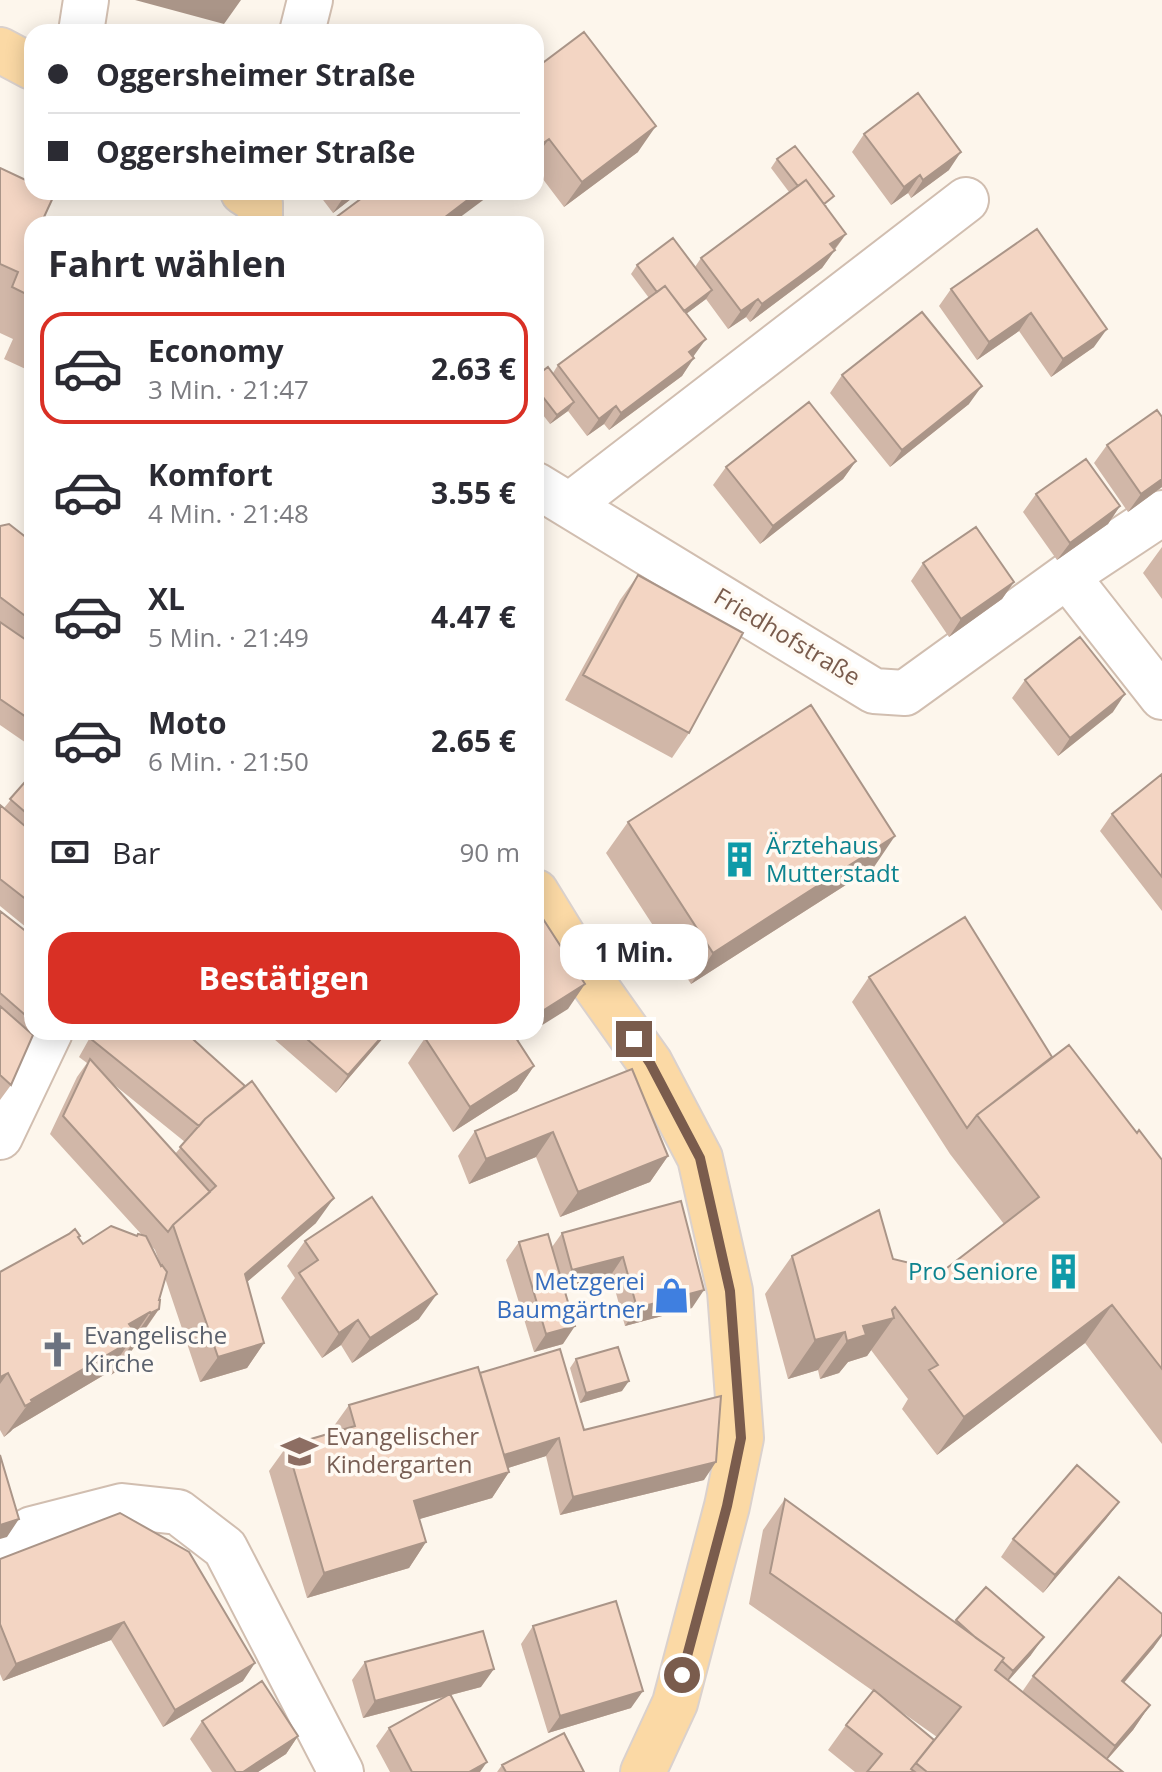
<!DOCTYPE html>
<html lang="de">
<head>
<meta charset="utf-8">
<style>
  :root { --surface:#fff; --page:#f7f7f7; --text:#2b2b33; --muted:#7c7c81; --line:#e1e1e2; --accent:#d93025 }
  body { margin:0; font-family:"Open Sans",sans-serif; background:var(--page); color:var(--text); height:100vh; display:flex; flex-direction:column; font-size:30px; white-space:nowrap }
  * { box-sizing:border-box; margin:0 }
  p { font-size:26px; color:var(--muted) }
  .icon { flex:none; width:44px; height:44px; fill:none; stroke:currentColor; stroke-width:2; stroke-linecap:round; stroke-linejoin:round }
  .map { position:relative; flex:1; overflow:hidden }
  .details { position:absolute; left:24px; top:216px; width:520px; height:824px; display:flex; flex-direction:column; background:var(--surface); border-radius:24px; box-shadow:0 4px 20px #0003 }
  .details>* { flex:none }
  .banner { position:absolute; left:24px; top:24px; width:520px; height:176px; border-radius:24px; box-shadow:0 4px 20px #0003; display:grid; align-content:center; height:176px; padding:0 24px; background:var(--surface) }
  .end { position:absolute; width:36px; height:36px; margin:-18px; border:10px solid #7a5c4d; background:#fff; box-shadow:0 0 0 4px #fff }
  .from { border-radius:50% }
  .bubble { position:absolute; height:56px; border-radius:24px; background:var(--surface); box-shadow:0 4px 20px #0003; font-size:26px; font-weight:700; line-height:56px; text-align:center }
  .banner b { display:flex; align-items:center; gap:28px; height:76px; font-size:30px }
  .banner b+b { border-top:2px solid var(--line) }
  .banner i { width:20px; height:20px; background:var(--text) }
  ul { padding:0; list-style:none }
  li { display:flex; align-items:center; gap:24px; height:112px; margin:0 16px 12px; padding:0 8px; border:4px solid transparent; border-radius:24px }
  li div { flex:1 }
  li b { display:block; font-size:30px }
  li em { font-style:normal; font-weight:700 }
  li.current { border-color:var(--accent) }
  li>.icon { width:72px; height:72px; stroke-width:1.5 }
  h2 { padding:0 24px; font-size:36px; line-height:96px }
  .pay { display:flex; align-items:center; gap:20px; height:88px; padding:0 24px; font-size:30px }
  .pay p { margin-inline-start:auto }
  .action { display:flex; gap:16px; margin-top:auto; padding:16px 24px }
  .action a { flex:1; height:92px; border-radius:24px; background:var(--accent); color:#fff; font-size:32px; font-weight:700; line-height:92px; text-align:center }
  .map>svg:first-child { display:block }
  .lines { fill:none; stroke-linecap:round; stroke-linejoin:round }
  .minor-casing { stroke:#d1beb0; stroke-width:48 }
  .major-casing { stroke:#dad1cd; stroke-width:48 }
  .minor { stroke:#fff; stroke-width:44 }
  .major { stroke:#fbd9a5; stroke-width:44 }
  .wall { fill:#d1b7a8; fill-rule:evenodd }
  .shaded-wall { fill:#aa9588 }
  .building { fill:#f3d5c3; stroke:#aa9588; stroke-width:2 }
  .route { stroke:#7a5c4d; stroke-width:10 }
  .labels { text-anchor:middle; stroke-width:7; stroke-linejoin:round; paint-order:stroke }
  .street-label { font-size:24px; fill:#7a5c4d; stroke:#fffaf3 }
  .culture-label { font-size:24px; fill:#0d838f; stroke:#fffaf3; text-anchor:start }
  .shop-label { font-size:24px; fill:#366cbe; stroke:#fffaf3; text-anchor:end }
  .worship-label { font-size:24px; fill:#5b616d; stroke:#fffaf3; text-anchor:start }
  .education-label { font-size:24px; fill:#785e54; stroke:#fffaf3; text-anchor:start }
</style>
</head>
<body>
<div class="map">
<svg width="1162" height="1772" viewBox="0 0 1162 1772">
  <rect width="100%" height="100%" fill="#fdf6ec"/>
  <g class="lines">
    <defs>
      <path id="minor" d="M81,32l5,-32
        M302,32l8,-32
        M536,485l338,206 31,2 162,-117 95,-63
        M570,505l396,-305
        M1067,576l95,121
        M0,1137l50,-105
        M0,1546l32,-17 90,-23 56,6 47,36 116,224"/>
      <path id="major" d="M0,50l32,17
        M243,192l17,11v21
        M536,892l48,78 66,93 50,95 30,133 11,147 -14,68 -52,197 -32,69"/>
    </defs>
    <use href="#minor" class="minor-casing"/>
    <use href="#major" class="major-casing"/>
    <use href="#minor" class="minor"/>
    <use href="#major" class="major"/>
  </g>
  <path class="wall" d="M536,68l102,84 -74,55 -28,-37z
    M864,134l85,36 -38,28 -3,-5 -17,12 -39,-53z
    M777,159l50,47 -1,1 20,27 -24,34 -72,54 -4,-5 -18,12 -22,-30 -20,15 7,43 -11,19 -73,54 -5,-6 -17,12 -19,-25 -18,13 -14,-18v-30l17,-3 5,-8 91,-67 -18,-24 6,-9 58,2 6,-9 88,-66 -18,-24z
    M0,168l32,56v148l-28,-13 9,-20 -13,-6z
    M317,192h43l-27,21z
    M1037,229l57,118 -43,30 -32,-46 -42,29 -38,-54 12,-17z
    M842,375l127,29 -79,63 -60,-74z
    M1107,445l55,42 -34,25 -34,-49z
    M856,461l-13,18 -83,65 -47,-59 13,-18z
    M1036,494l84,12 -12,18 -51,36 -34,-48z
    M0,526l32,16v205l-32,-22z
    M1162,547v52l-19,-26z
    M923,563l91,19 -12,17 -53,38 -38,-56z
    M638,575l51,158 -17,25 -107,-58 55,-100z
    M1025,680l88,32 -55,44 -46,-58z
    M32,774v158l-32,-26v-101l4,3z
    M1162,774v137l-62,-80 12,-17z
    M628,822l246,45 -183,117 -85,-131z
    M0,911l32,25v95l-21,54 -11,15z
    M869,977l184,80 84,76 25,27v284l-77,-101 -148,112 -35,-46 6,-10 -37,-49 -4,6 -19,6 -9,11 -19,6 -2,-9 -30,9 -23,-85 27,-38 101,3 50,12 61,-47 -54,-70 -98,-152z
    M93,1032h92l131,191 -69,59 17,61 -17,25 -47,14 -35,-104 -6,22v9l-41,61 -7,5 -2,-3 -96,57 -3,3 -6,5 -4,-7v-158l78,-34 5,6 59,-9 -92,-101 27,-57 10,-14 -8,-6zM112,1083l73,59 -10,12zM150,1244l5,6 6,16z
    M266,1032h120l-3,6 -47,55z
    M434,1032h97l-13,9 16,25 -17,25 -64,41 -45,-69 17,-25z
    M632,1069l36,87 -18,26 -90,35 -24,-60 -67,27 -11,-28 17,-25z
    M681,1201l11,107 -67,18 -14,-51 -47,12 -1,57 -29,8 -28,-92 13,-18 33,5 10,-14z
    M305,1241l114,78 -67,44 -11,-18 -19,13 -41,-60 14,-20 -8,-12z
    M576,1359l46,32 -42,12 -10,-35z
    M480,1373l104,57 120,50 -144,35 -14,-59 -38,12 1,4 -17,26 -73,21 7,23 -17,26 -102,30 -38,-127 18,-25 45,-14 -1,-2 18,-25z
    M785,1499l169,123 32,-35 45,68 -23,26 14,11 11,-16 121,-29 -30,36 26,22 -17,25 -26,30 16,12h-268l-27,-22 18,-25 27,-34 -124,-87 14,-74zM886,1701l51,36 -3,3z
    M1119,1502l-13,17 -63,74 -42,-36 12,-18z
    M0,1559l243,122 -80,46 -52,-87 -108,41 -3,-7z
    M533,1626l98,82 -83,25 -27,-89z
    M365,1662l116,25 -30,8 29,77h-90l-14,-26 13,-18 59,-32 -85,22 -11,-38z
    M202,1721l96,15 -12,18 -28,18h-46l-22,-33z
    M502,1765l82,7h-87z"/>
  <path class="shaded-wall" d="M135,0h106l-17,24z
    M656,126l-18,26 -74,55 18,-25z
    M549,139l-13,18v-9z
    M961,152l-12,18 -38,28 12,-18z
    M920,175l-12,18 -17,12 13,-18z
    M349,192h11l-27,21 12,-18z
    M478,192h16l-43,32h-15z
    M846,234l-13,17 -3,-7z
    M835,250l-13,18 -72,54 12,-18z
    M712,290l-6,9 -36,27 6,-9z
    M758,299l-12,18 -18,12 13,-18z
    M1031,313l-12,18 -42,29 12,-18z
    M1107,329l-13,18 -43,30 12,-18z
    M706,339l-13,18 -4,-5z
    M694,358l-12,18 -73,54 12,-17z
    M982,386l-13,18 -79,63 12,-17z
    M574,402l-6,9 -18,13 7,-9z
    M616,406l-12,18 -17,12 12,-17z
    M856,461l-13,18 -83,65 13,-18z
    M1162,479v8l-34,25 13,-18z
    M1120,506l-12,18 -51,36 13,-17z
    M1014,582l-12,17 -53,38 12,-18z
    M1125,694l-12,18 -55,44 12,-18z
    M895,836l-21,31 -183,117 22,-31z
    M585,984l-17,25 -32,20v-14z
    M386,1032h2l-5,6 -47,55 12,-18z
    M511,1032h20l-37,24z
    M534,1066l-17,25 -64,41 17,-25z
    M553,1132l-17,25 -67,27 17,-25z
    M668,1156l-18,26 -90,35 18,-25z
    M334,1198l-18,25 -89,76 18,-25z
    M623,1257l-12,18 -51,13 12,-18z
    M704,1290l-12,18 -67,18 12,-18z
    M437,1294l-18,25 -67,44 18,-25z
    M1112,1305l-27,38 -148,112 27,-38z
    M159,1309l-22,31 -6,2 20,-29z
    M150,1312l-41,60 -96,57 -3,3 -6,5 27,-37 98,-76z
    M894,1318l-27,38 -19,6 -9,11 -19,6 27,-38 16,-15z
    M358,1320l-17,25 -19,13 17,-25z
    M575,1326l-12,18 -29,8 12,-18z
    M845,1332l-27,38 -30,9 27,-39z
    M140,1339l-22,31 -7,5 21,-31z
    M264,1343l-17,25 -47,14 18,-25z
    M8,1373l-8,11v-7z
    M629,1381l-7,10 -42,12 6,-10z
    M559,1438l-13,18 -60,19 12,-18z
    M716,1462l-12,18 -144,35 13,-18z
    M509,1472l-17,26 -96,28 18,-25z
    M1119,1502l-13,17 -63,74 12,-18z
    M19,1519l-12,18 -7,2v-14z
    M426,1542l-17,26 -102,30 17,-25z
    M124,1622l-13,18 -108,41 13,-17z
    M1162,1634v2l-8,11 -50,59 18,-25z
    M1044,1637l-13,18 -30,34 12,-18z
    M255,1663l-12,18 -80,46 12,-17z
    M494,1669l-13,18 -118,31 12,-17z
    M643,1691l-12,17 -83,25 12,-17z
    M1150,1705l-17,25 -36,41 18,-25z
    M298,1736l-12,18 -28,18h-15z
    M487,1762l-7,10h-11z"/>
  <path class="building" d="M584,32l72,94 -74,56 -33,-43 -13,9v-80z
    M918,93l43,59 -38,28 -3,-5 -16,12 -40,-53z
    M795,146l39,50 -10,8 -18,-24 -8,6 -21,-27z
    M0,168l32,15v9h20l3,1 -11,24 16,7h-28v73l-20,-10 6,-15 -18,-8z
    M806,180l40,54 -16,10 5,6 -36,27 -37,27 -4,-5 -17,12 -40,-53z
    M370,192h108l-42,32h-109z
    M1037,229l70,100 -44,30 -32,-46 -42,29 -38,-53z
    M673,238l39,52 -28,21 -19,-25 -8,6 -20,-27z
    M665,286l41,53 -17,13 5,6 -73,55 -5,-7 -17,13 -41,-54z
    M922,312l60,74 -80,64 -60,-75z
    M548,367l26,35 -17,13 -21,-27v-12z
    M809,402l47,59 -83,65 -47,-59z
    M1157,410l5,7v62l-21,15 -34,-49z
    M1086,459l34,47 -50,37 -34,-49z
    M9,524l23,18v79l-32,-24v-71z
    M976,527l38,55 -53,37 -38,-56z
    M638,575l105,58 -54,100 -106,-58z
    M0,622l32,22v77l-32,-22z
    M1080,637l45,57 -55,44 -45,-58z
    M811,705l84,131 -182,117 -85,-131z
    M32,774v44l-22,-19z
    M1162,774v103l-50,-63z
    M0,805l32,27v72l-32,-25z
    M536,908l49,76 -49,31z
    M0,911l32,25v85l-32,-28z
    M965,917l87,140 -75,58 -10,13 -98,-151z
    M0,1006l33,29 -22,50 -11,-10z
    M95,1032h90l60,54 -40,33 -6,7 -108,-87z
    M299,1032h87l-38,43z
    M434,1032h78l22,34 -64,41 -45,-69z
    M1069,1045l68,88 2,-3 23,30v209l-50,-64 -148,112 -35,-47 9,-5 -43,-58 -3,3 2,8 -31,8 3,9 -19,6 -2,-9 -30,8 -23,-84 87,-46 14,49 50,12 96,-74 -62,-82z
    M90,1059l120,133 -37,33 -5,7 -105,-116z
    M632,1069l36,87 -90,36 -25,-60 -67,27 -11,-28z
    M252,1081l82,117 -89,76 19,69 -46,14 -45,-132 43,-39 -36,-39 25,-28z
    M372,1197l65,97 -67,44 -12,-18 -19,13 -40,-60 19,-13 -13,-19z
    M681,1201l23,89 -67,18 -14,-51 -51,13 -10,-37z
    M111,1226l26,10 1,-2 8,2 15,30 1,-1 5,7 -8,28h1l-1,9 -8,4 -1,-1 -21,12 11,15 -8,5 -1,-3 -100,59 1,2 -7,4 -17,-33 -8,4v-105l69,-38 6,-5 5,7 -2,1 5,7z
    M548,1234l27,92 -29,8 -27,-92z
    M618,1347l11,34 -43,12 -10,-34z
    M560,1349l24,81 137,-34 -5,66 -143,35 -14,-59 -55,17 -24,-82z
    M478,1367l31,105 -95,29 12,41 -102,31 -37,-127 68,-20 -6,-21z
    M0,1455l19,64 -19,6z
    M1077,1465l42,37 -64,73 -42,-36z
    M785,1499l219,159 -9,12 128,102h-196l-11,-9 45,-56 -191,-134z
    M120,1513l69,39 66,111 -80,47 -51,-88 -108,42 -16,-40v-65z
    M1119,1577l43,37v20l-40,47 28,24 -35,41 -82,-70z
    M986,1587l58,50 -31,34 -11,-10 2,-3 -28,-20 -20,-18z
    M616,1601l27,90 -83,25 -27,-90z
    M483,1631l11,38 -119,32 -10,-39z
    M262,1681l36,55 -55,36h-7l-34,-51z
    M874,1690l60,50 -23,29 4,3h-48l15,-18 -36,-29z
    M450,1694l37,68 -18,10h-57l-23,-44z
    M564,1733l20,39h-78l-4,-7z"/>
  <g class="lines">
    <path class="route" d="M634,1039l16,24 50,95 30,133 11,147 -14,68 -45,169"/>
  </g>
  <defs>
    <symbol id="building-bare" viewBox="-9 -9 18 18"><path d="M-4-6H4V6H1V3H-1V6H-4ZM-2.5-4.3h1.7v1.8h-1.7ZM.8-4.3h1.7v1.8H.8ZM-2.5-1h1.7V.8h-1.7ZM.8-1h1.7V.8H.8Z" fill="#0f9aa8" stroke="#fffaf3" stroke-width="2.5" paint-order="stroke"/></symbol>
    <symbol id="shop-bare" viewBox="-9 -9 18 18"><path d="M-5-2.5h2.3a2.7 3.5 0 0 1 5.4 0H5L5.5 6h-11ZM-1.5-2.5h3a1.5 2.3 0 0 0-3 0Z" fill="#3f7fe0" stroke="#fffaf3" stroke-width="2.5" paint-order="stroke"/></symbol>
    <symbol id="church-bare" viewBox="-9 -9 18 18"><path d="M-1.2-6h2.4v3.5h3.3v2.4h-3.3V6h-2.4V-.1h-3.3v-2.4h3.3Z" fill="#6b7280" stroke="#fffaf3" stroke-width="2.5" paint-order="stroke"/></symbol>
    <symbol id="school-bare" viewBox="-9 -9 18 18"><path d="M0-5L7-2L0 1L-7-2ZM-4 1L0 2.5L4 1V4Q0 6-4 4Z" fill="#8d6e63" stroke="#fffaf3" stroke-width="2.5" paint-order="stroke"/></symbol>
  </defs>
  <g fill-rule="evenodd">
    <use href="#building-bare" x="714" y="834" width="51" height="51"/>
    <use href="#building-bare" x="1038" y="1246" width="51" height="51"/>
    <use href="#shop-bare" x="646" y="1270" width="51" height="51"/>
    <use href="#church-bare" x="32" y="1324" width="51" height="51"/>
    <use href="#school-bare" x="274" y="1426" width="51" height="51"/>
  </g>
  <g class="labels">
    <g class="street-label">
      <text transform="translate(787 637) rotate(31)" y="8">Friedhofstraße</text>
    </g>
    <g class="culture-label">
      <text x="766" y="854">Ärztehaus<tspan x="766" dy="28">Mutterstadt</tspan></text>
      <text x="1038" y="1280" text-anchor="end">Pro Seniore</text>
    </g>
    <g class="shop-label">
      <text x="645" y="1290">Metzgerei<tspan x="645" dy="28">Baumgärtner</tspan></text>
    </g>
    <g class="worship-label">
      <text x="84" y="1344">Evangelische<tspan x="84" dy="28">Kirche</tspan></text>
    </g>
    <g class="education-label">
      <text x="326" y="1445">Evangelischer<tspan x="326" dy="28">Kindergarten</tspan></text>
    </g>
  </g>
</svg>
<i class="end from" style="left:682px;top:1675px"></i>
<i class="end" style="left:634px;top:1039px"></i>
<div class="bubble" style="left:560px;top:924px;width:148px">1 Min.</div>
<div class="banner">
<b><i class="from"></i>Oggersheimer Straße</b>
<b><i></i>Oggersheimer Straße</b>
</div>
<section class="details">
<h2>Fahrt wählen</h2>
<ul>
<li class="current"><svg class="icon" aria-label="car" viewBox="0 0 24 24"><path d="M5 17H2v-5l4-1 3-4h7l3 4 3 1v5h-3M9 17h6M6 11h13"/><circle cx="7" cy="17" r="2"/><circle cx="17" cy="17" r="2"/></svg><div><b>Economy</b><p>3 Min. · 21:47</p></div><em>2.63 €</em></li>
<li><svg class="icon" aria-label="car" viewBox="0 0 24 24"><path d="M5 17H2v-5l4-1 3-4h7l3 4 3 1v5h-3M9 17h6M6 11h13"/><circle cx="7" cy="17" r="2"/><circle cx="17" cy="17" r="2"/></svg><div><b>Komfort</b><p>4 Min. · 21:48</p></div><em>3.55 €</em></li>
<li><svg class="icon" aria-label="car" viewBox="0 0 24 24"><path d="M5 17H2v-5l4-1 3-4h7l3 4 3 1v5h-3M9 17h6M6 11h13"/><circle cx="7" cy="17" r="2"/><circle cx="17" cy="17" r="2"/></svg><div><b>XL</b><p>5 Min. · 21:49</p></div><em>4.47 €</em></li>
<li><svg class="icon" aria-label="car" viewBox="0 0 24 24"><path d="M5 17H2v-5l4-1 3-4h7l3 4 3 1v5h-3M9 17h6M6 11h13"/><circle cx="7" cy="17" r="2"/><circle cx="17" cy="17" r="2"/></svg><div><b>Moto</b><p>6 Min. · 21:50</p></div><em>2.65 €</em></li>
</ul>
<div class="pay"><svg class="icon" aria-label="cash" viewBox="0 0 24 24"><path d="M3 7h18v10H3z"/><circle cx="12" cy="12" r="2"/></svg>Bar<p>90 m</p></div>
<div class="action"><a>Bestätigen</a></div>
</section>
</div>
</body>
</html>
